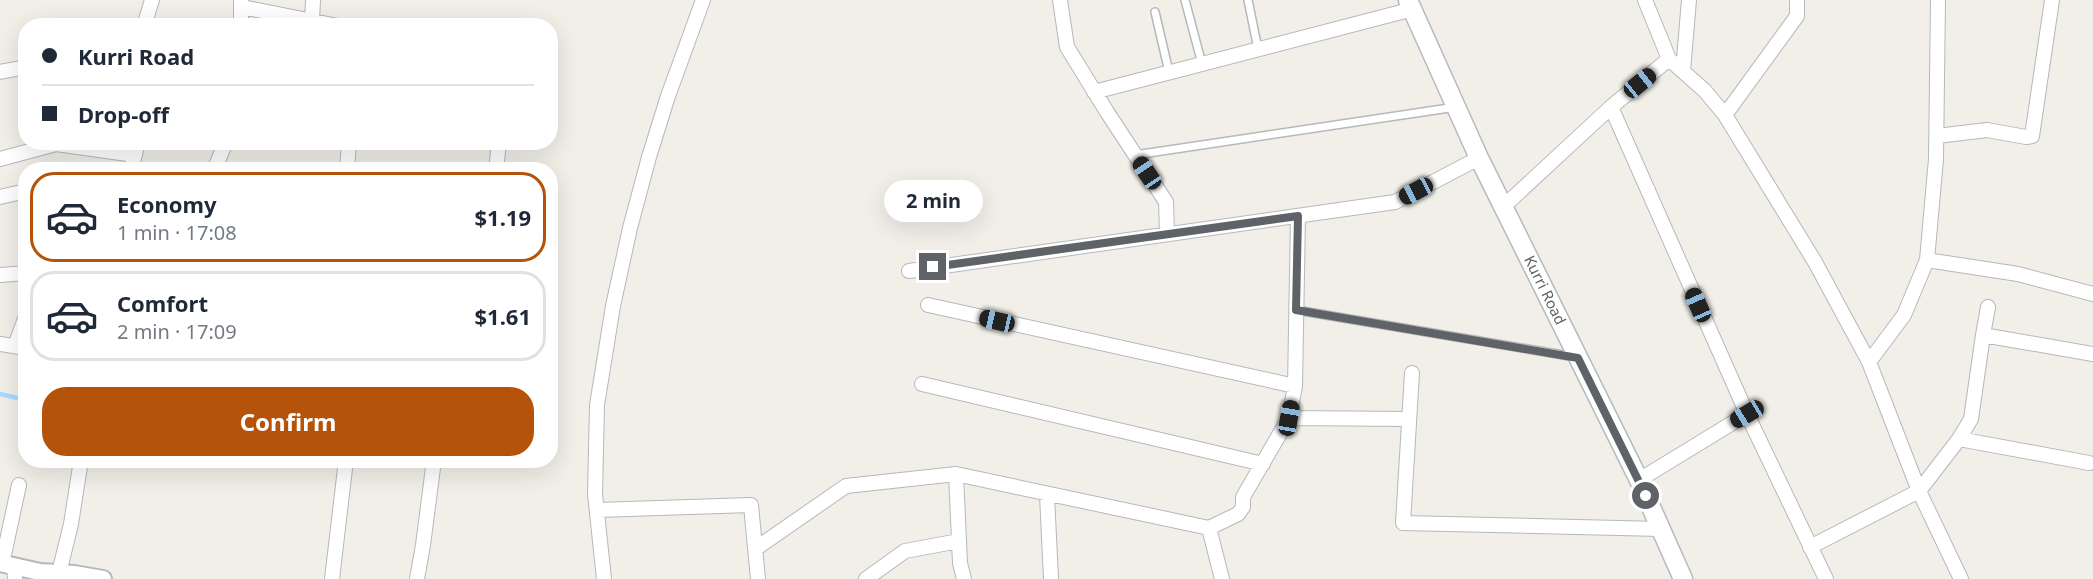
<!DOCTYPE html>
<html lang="en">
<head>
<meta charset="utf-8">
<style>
  :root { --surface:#fff; --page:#f2f2f3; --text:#1f2937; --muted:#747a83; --line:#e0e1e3; --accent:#b45309 }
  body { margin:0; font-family:"Noto Sans",sans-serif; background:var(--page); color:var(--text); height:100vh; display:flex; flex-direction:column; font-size:22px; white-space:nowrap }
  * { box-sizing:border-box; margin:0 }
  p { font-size:20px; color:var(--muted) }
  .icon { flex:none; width:33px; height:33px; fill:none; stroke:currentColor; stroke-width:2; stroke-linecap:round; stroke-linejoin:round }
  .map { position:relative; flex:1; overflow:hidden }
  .panel { position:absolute; left:18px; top:162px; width:540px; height:306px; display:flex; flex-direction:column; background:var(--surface); border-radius:24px; box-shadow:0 6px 24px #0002 }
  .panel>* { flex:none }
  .hud { position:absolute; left:18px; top:18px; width:540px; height:132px; border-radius:24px; box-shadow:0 6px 24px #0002; display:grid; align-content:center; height:132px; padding:0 24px; background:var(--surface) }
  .end { position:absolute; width:27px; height:27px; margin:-14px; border:8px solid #5f6368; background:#fff; box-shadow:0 0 0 3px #fff }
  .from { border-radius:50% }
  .bubble { position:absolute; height:42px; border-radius:21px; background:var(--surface); box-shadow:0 6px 24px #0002; font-size:20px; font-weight:700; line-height:42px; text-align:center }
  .car { position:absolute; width:18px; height:36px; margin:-18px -9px; border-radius:8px; box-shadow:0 0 4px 2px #0007; background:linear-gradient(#222 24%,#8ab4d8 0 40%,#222 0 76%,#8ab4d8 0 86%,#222 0) }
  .hud b { display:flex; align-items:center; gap:21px; height:57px; font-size:22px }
  .hud b+b { border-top:2px solid var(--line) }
  .hud i { width:15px; height:15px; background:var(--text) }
  ul { padding:10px 0 0; list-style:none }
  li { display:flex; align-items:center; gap:18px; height:90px; margin:0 12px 9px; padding:0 12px; border:3px solid var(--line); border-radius:24px }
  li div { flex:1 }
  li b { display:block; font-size:22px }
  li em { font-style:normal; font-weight:700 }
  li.current { border-color:var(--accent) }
  li>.icon { width:54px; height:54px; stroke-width:1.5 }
  .primary-button { display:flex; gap:12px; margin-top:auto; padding:12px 24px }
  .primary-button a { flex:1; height:69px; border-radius:24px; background:var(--accent); color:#fff; font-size:24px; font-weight:700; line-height:69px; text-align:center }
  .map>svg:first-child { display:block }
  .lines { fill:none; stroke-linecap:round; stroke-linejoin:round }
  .stream { stroke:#aadaff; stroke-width:4.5 }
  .service-casing { stroke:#b5b8bc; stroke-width:10 }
  .minor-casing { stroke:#b5b8bc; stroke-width:16 }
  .tertiary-casing { stroke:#b5b8bc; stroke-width:20 }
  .secondary-casing { stroke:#b6babf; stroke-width:21 }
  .service { stroke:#fff; stroke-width:7 }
  .minor { stroke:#fff; stroke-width:14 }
  .tertiary { stroke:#fff; stroke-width:16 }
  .secondary { stroke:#fff; stroke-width:18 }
  .route { stroke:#5f6368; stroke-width:8 }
  .labels { text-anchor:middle; stroke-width:6; stroke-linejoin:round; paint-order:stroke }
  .street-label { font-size:15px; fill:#5f6368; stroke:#fff }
</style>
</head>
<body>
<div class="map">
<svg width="2093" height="579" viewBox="0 0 2093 579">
  <rect width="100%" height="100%" fill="#f1efe8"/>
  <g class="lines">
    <path class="stream" d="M0,394l26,6"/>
    <defs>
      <path id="service" d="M1185,0l17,64
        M1248,0l10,49
        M1155,12l14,60
        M1135,155l321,-48
        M1296,310l279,47"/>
      <path id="minor" d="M1060,0l7,47 40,65 59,90 1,32
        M1645,0l24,59
        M242,7l96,19
        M312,21l1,-21
        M144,26l8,-26
        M241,26v-26
        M1683,71l6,-71
        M0,72l26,-5
        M1094,92l319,-83
        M1611,107l136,307
        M1725,115l72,-99v-16
        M1937,136l50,-6 39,7 6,-1 20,-136
        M0,159l56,-15 79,11
        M131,170l7,-28
        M214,170l12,-28
        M347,170l2,-28
        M496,170l3,-28
        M0,197l26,-6
        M1503,207l108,-100 58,-48 36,32 20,24 90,147 54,100 50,129 42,88
        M1298,216l-3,170 -6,32 120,1
        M1927,260l91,14 75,20
        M909,271l486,-69 84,-44
        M0,275l26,-2
        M928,305l367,81
        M1983,335l5,-28
        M0,344l26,4
        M15,346l11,-30
        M1869,362l35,-47 23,-55 9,-101 2,-159
        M1412,373l-9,150 258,6
        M922,384l341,80
        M1959,439l130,24
        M956,474l4,89 4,16
        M1639,480l108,-66 79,165
        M1047,495l4,84
        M597,510l154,-5 7,74
        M1209,528l13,51
        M1810,547l109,-56 40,-52 12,-20 12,-84 110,19
        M755,549l91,-63 110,-12 253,54 29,-14 5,-7v-10l46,-79
        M2,564l17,-79
        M14,566l1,13
        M59,573l12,-49 10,-64
        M332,579l14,-119
        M417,579l6,-34 11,-85
        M604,579l-9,-85 2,-89 16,-99 17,-78 19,-71 19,-61 35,-96
        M866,579l39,-28 54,-10"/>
      <path id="tertiary" d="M0,563l40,9 34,2 29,5"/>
      <g id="secondary">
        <path id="s1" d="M1408,0l71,158 160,322 44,99"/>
      </g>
    </defs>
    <use href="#service" class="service-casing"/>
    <use href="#minor" class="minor-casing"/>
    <use href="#tertiary" class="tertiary-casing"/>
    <use href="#secondary" class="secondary-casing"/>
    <use href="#service" class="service"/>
    <use href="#minor" class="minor"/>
    <use href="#tertiary" class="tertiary"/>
    <use href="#secondary" class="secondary"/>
  </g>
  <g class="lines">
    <path class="route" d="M933,267l365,-51 -2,94 282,48 68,138"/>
  </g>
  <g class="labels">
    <g class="street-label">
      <text dy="5" stroke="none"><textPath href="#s1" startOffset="321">Kurri Road</textPath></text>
    </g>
  </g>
</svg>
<i class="end from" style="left:1646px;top:496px"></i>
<i class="end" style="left:933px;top:267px"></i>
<div class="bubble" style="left:884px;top:180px;width:99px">2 min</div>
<i class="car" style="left:1640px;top:83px;rotate:51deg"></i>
<i class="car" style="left:1147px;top:173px;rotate:326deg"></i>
<i class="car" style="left:1416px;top:191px;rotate:242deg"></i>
<i class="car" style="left:1698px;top:305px;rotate:336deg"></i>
<i class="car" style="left:997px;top:321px;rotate:283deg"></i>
<i class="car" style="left:1747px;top:414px;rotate:239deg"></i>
<i class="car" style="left:1289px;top:418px;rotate:10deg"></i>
<div class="hud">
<b><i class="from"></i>Kurri Road</b>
<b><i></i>Drop-off</b>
</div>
<section class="panel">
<ul>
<li class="current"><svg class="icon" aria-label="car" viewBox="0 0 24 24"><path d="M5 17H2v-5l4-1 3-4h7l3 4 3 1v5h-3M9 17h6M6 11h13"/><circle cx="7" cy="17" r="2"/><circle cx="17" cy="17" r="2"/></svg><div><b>Economy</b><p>1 min · 17:08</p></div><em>$1.19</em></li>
<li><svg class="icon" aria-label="car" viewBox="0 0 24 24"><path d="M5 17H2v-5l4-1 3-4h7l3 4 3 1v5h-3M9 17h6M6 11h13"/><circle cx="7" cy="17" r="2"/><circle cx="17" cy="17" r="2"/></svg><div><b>Comfort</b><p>2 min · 17:09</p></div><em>$1.61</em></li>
</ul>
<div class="primary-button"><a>Confirm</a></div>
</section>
</div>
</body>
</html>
